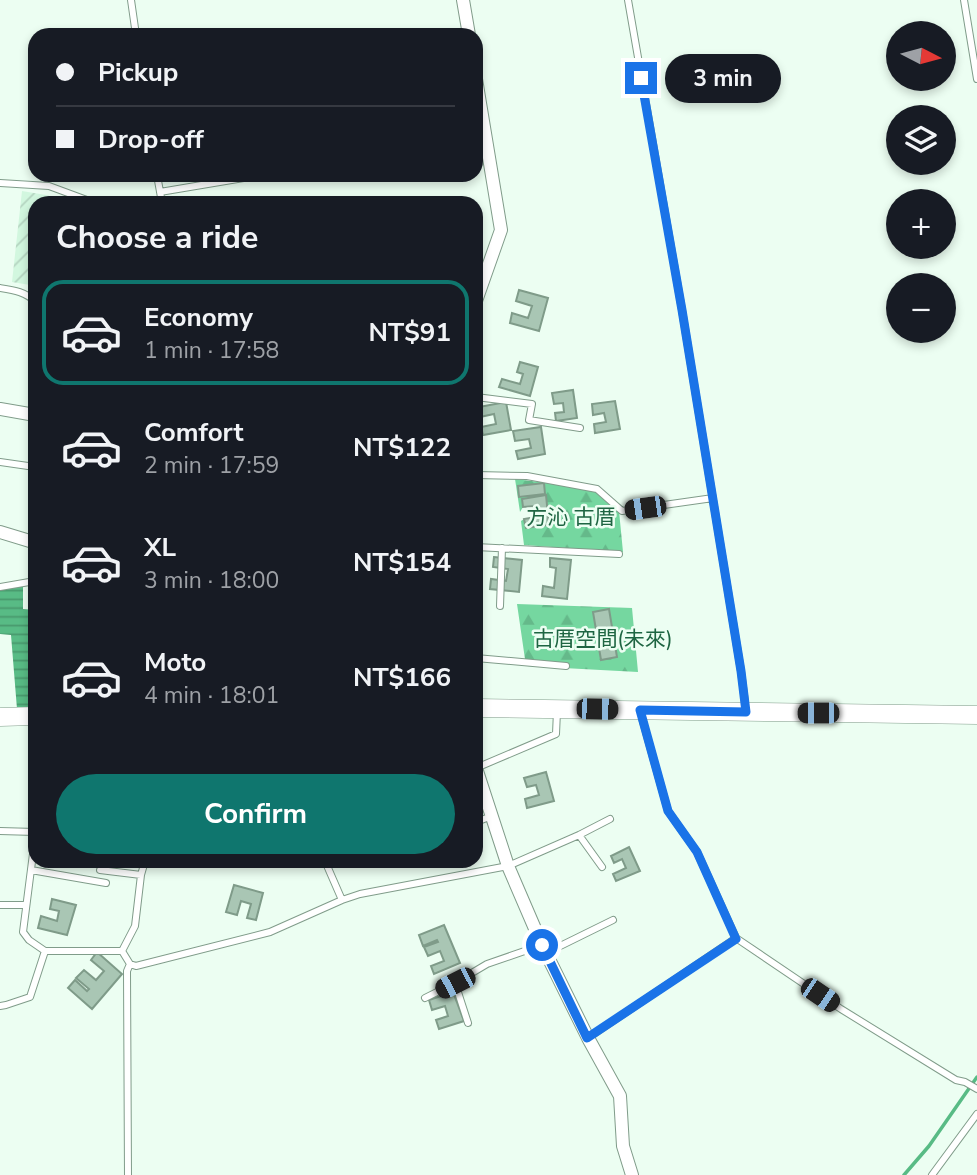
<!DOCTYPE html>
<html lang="en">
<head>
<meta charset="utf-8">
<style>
  :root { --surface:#171b24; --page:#242831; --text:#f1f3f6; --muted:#9ea1a6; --line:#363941; --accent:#0f766e }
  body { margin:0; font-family:"Nunito Sans","Noto Sans TC",sans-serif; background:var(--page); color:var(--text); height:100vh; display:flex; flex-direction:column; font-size:26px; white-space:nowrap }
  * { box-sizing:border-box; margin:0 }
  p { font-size:23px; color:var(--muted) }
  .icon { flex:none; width:38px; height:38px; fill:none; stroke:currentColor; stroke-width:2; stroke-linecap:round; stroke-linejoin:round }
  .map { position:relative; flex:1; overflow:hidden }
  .details { position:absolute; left:28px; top:196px; width:455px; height:672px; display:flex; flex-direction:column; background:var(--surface); border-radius:21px; box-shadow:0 4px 10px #0003 }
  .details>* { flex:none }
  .hud { position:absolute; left:28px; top:28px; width:455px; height:154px; border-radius:21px; box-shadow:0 4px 10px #0003; display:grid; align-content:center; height:154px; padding:0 28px; background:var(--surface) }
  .needle { width:46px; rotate:96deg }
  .controls { position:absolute; left:886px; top:21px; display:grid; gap:14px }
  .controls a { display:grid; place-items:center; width:70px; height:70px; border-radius:50%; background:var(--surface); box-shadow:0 4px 10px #0003; font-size:35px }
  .end { position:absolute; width:32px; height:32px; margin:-16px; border:9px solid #1a73e8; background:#fff; box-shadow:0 0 0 4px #fff }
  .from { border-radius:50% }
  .bubble { position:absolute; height:49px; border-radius:24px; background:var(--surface); box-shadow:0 4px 10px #0003; font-size:23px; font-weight:700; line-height:49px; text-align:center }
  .car { position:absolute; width:21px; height:42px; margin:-21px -10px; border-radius:9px; box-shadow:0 0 5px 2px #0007; background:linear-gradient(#222 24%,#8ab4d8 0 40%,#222 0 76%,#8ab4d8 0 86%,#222 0) }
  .hud b { display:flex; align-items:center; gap:24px; height:66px; font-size:26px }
  .hud b+b { border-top:2px solid var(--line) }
  .hud i { width:18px; height:18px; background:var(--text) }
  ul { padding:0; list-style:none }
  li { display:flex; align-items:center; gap:21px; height:105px; margin:0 14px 10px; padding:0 14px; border:4px solid transparent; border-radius:21px }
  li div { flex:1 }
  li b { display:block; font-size:26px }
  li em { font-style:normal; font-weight:700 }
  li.on { border-color:var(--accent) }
  li>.icon { width:63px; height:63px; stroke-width:1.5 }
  h2 { padding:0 28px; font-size:32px; line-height:84px }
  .button { display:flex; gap:14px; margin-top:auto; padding:14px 28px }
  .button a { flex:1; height:80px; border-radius:42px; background:var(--accent); color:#fff; font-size:28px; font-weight:700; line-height:80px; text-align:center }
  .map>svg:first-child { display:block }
  .industrial { fill:url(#industrial-furrows) }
  .forest { fill:url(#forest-firs) }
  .water { fill:url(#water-rules) }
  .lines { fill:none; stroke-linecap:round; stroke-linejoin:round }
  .stream { stroke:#58bb85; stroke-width:3.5 }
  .building { fill:#a9c6b4; stroke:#7f9b89; stroke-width:2 }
  .lane-casing { stroke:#809c8a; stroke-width:8 }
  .street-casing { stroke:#809c8a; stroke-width:14 }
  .secondary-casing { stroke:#809c8a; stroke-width:19 }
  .lane { stroke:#fff; stroke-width:6 }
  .street { stroke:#fff; stroke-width:12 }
  .secondary { stroke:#fff; stroke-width:18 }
  .route { stroke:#1a73e8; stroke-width:9 }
  .labels { text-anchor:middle; stroke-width:5; stroke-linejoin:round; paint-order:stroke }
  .park-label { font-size:21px; fill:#1e6542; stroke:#ecfef2 }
</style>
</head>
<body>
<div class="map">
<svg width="977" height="1175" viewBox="0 0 977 1175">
  <defs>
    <pattern id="industrial-furrows" width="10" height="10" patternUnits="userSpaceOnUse" patternTransform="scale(1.75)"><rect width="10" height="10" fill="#d2f7df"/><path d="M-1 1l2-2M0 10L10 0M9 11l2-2" fill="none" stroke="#b4d4c0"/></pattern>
    <pattern id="forest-firs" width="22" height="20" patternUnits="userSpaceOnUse" patternTransform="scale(1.75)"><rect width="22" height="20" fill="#75d7a0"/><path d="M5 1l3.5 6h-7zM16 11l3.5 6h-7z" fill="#65b98a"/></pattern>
    <pattern id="water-rules" width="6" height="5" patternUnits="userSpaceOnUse" patternTransform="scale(1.75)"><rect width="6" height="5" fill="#58bb85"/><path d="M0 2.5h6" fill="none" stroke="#49996d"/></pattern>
  </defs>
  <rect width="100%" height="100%" fill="#ecfef2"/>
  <path class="industrial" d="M22,191l24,4 26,8h-37v87l-5,-5 -18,-3z"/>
  <path class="forest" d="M515,479l66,8 17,6 21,18 4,41 -99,-7 -3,-24 3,-2 12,-2 -1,-11 -12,1 -3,5z
    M517,604l115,4 6,64 -112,-6z"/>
  <path class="water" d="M23,584v25l12,1v98l-18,1 -6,-74 -11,-1v-47z"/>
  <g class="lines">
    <path class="stream" d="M904,1175l25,-29 48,-69"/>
  </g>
  <path class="building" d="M519,290l29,8 -9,33 -29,-8 2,-10 16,5 4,-12 -16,-5z
    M520,362l18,5 -8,29 -31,-9 3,-8 18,5 3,-10 -6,-2z
    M573,390l4,28 -21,3 -1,-8 9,-1 -1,-9 -9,1 -2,-11z
    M615,401l5,28 -25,4 -1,-9 12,-2 -2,-9 -11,2 -1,-11z
    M506,402l5,28 -28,5 -2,-8 15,-3 -2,-10 -14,3 -1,-10z
    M541,427l4,27 -27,5 -2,-8 15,-3 -2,-9 -14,2 -2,-10z
    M544,483l1,11 -26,3 -1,-11z
    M546,495l3,30 -23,3 -2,-9 12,-2 -1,-11 -12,1 -1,-8z
    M494,557l28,3 -3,32 -29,-3 1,-10 15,2 2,-12 -15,-2z
    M550,558l21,2 -4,39 -25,-3 1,-10 11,2 2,-20 -6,-1z
    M609,609l8,48 -16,3 -8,-48z
    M546,772l8,29 -27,7 -2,-9 14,-4 -3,-10 -9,2 -3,-9z
    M629,847l11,24 -24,10 -3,-7 13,-6 -4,-9 -8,4 -3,-7z
    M234,885l29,8 -7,27 -9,-2 4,-14 -10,-3 -4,14 -11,-3z
    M52,899l24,6 -9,30 -29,-7 3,-12 16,5 2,-10 -9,-2z
    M444,925l16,38 -26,11 -3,-8 13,-5 -4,-10 -12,5 -4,-9 14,-5 -1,-2 -14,6 -4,-11z
    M97,952l25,22 -30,35 -24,-21 7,-8 12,11 2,-2 -13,-11 8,-8 12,10 8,-9 -13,-11z
    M453,992l11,29 -25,8 -3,-9 12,-4 -3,-10 -13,4 -3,-10z"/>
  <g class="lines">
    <defs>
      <path id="lane" d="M131,0l5,35
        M628,0l54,310 59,361 5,39
        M964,0l13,79
        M157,175l5,28
        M0,183l49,3 46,17
        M160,192l101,-17
        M0,288c13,2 27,4 35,14
        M476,397l56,7 -3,16 51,8
        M0,462l35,5
        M476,475l51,1 70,13 25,22 91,-13
        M476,547l143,7
        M0,587l35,-6
        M500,606l2,-58
        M476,658l90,8
        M476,768l80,-34 1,-23
        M476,822l16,-6
        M0,831l35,1
        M579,835l23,32
        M35,838l-12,94 6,8 16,11
        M325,861l17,39
        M31,870l75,13
        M100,870l41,5
        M0,905h26
        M736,938l105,71 115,71 9,2 12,7
        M122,951l13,-25 6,-51 4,-14
        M546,953l67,-33
        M455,983l13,40
        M425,998l30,-15 32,-19 55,-19
        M0,1006l6,-1 24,-8 15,-46h77l8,13 6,2 134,-34 72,-32 18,-6 148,-28 71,-31 31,-16
        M588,1038l148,-100 -39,-86 -29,-41 -28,-100
        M128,1175l-1,-204 3,-7
        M932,1175l45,-61"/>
      <path id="street" d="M463,0l6,35
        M476,79l25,151 -25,71
        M0,409l35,6
        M0,532l33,10 2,3
        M476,768l32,98 34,79 46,93 32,58 3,50 9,29"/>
      <path id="secondary" d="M476,708l501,7
        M0,717l35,-1"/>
    </defs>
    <use href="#lane" class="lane-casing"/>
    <use href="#street" class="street-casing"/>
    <use href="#secondary" class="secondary-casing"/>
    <use href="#lane" class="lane"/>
    <use href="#street" class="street"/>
    <use href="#secondary" class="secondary"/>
  </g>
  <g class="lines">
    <path class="route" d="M542,945l45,93 149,-99 -39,-87 -29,-41 -28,-101 106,2 -5,-41 -59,-361 -41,-232"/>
  </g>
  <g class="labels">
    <g class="park-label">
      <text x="571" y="524">方沁 古厝</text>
      <text x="603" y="646">古厝空間(未來)</text>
    </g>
  </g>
</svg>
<div class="controls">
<a><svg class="needle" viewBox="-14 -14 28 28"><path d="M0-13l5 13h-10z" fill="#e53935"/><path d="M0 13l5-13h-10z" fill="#9ea1a6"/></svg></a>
<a><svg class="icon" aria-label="layers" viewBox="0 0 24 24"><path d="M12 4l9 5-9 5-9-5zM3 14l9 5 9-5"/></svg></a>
<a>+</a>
<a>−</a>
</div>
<i class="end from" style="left:542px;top:945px"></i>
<i class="end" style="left:641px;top:78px"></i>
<div class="bubble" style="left:665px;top:54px;width:116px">3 min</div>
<i class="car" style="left:645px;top:508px;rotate:262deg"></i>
<i class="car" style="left:597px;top:709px;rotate:91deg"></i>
<i class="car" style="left:818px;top:713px;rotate:270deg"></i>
<i class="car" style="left:455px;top:983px;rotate:243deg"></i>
<i class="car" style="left:820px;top:995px;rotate:124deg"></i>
<div class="hud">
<b><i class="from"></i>Pickup</b>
<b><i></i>Drop-off</b>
</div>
<section class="details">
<h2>Choose a ride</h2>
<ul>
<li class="on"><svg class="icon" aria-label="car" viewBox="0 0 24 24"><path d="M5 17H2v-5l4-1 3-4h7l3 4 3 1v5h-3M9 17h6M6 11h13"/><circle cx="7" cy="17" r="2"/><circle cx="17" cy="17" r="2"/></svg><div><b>Economy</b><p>1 min · 17:58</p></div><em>NT$91</em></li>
<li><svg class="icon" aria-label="car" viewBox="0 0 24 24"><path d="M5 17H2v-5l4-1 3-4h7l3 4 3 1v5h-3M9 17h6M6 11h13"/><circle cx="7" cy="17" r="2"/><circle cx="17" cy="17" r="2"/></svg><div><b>Comfort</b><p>2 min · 17:59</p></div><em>NT$122</em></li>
<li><svg class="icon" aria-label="car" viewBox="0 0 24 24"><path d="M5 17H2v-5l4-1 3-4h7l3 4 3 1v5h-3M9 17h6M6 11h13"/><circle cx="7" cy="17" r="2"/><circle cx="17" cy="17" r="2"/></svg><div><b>XL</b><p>3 min · 18:00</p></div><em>NT$154</em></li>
<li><svg class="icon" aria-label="car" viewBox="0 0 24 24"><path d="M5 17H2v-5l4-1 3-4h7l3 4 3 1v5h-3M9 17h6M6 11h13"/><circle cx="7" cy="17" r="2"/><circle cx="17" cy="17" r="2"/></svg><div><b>Moto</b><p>4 min · 18:01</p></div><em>NT$166</em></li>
</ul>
<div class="button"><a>Confirm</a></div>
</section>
</div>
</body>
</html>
